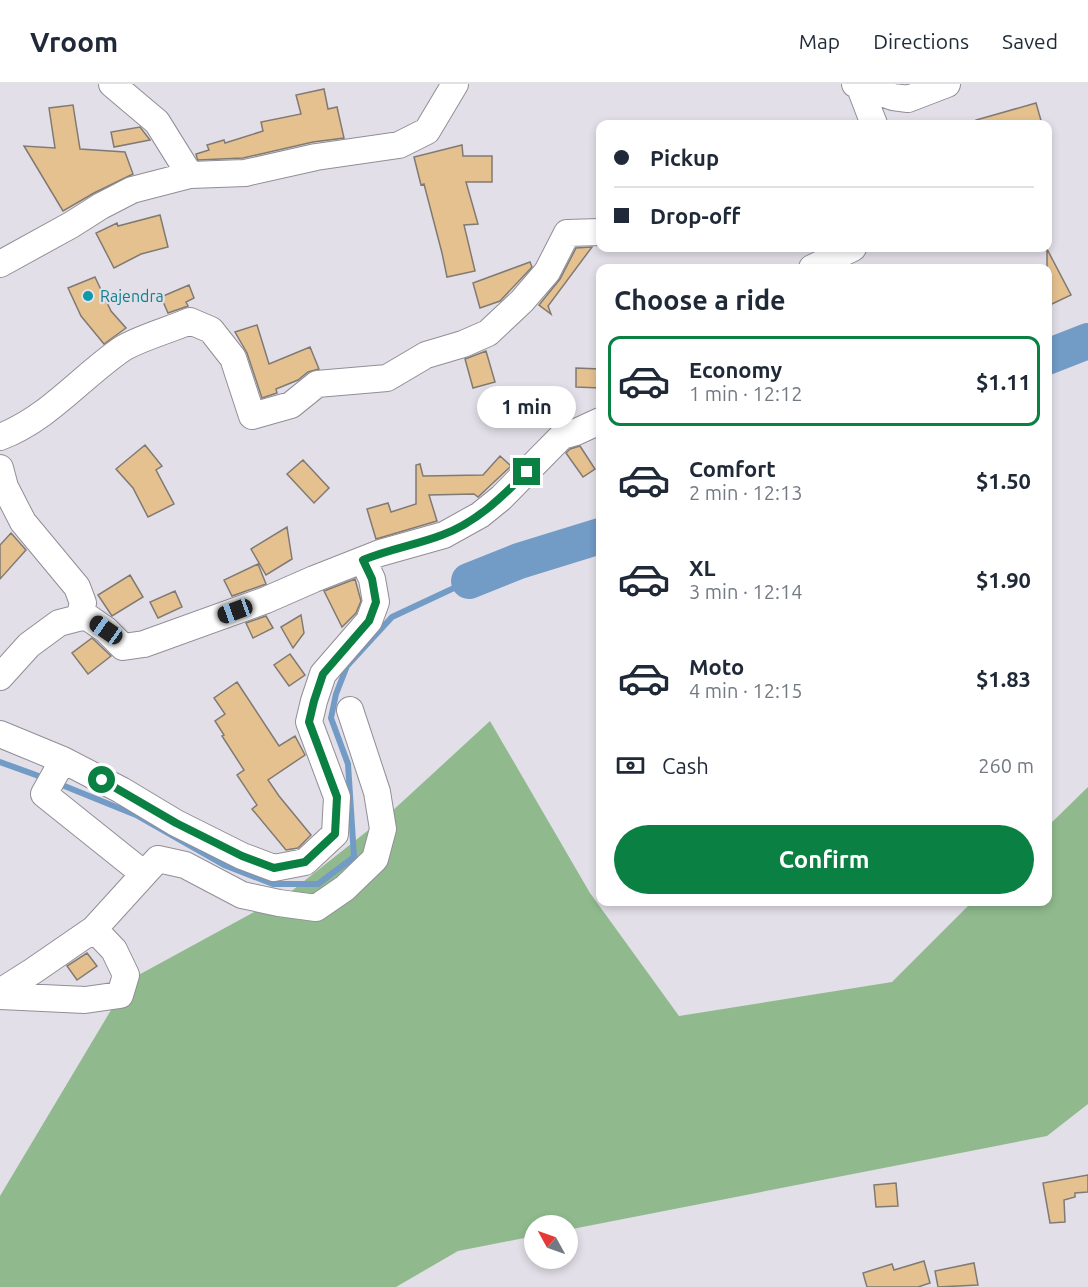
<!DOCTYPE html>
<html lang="en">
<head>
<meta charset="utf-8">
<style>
  :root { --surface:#fff; --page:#f2f2f3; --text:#1f2937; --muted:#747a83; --line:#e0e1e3; --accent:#0b8043 }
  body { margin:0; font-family:Ubuntu,sans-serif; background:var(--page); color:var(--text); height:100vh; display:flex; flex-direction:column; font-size:22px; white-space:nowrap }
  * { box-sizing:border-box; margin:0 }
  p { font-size:20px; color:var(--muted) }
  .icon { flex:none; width:33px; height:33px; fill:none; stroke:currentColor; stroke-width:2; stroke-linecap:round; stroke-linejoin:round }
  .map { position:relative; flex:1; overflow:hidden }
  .panel { position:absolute; left:596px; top:180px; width:456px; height:642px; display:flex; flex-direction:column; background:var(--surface); border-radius:12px; box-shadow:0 3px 9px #0003 }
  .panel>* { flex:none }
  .guide { position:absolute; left:596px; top:36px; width:456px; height:132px; border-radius:12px; box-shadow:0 3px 9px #0003; display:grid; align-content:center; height:132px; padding:0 18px; background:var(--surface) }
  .needle { width:39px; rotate:310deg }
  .buttons { position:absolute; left:524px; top:1131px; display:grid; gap:12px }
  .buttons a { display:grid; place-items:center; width:54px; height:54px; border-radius:50%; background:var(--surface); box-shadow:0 3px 9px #0003; font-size:30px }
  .end { position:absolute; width:27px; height:27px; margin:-14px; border:8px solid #0b8043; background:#fff; box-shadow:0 0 0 3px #fff }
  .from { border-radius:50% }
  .bubble { position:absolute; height:42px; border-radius:21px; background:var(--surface); box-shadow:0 3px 9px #0003; font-size:20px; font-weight:600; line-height:42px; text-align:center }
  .car { position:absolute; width:18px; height:36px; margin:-18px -9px; border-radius:8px; box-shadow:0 0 4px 2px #0007; background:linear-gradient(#222 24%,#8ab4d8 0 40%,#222 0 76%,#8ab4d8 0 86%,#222 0) }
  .guide b { display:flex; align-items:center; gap:21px; height:57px; font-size:22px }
  .guide b+b { border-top:2px solid var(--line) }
  .guide i { width:15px; height:15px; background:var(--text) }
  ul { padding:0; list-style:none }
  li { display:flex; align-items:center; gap:18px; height:90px; margin:0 12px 9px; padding:0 6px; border:3px solid transparent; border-radius:12px }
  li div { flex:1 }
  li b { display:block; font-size:22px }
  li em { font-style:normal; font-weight:600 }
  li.on { border-color:var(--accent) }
  li>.icon { width:54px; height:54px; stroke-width:1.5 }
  h2 { padding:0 18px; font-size:27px; line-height:72px }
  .pay { display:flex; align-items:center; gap:15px; height:66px; padding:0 18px; font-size:22px }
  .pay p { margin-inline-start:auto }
  .cta { display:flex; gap:12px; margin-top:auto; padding:12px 18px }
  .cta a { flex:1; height:69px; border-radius:36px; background:var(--accent); color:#fff; font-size:24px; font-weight:600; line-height:69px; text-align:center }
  header { display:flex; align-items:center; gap:36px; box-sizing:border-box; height:84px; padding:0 30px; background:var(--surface); border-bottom:2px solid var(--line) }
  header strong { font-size:28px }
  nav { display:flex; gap:33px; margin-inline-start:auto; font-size:21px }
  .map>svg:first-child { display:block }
  .forest { fill:#90ba8e }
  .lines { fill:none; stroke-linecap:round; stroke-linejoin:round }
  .stream { stroke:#729bc6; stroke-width:6 }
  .river { stroke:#729bc6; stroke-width:36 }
  .building { fill:#e5c18f; stroke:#807a73; stroke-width:1.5 }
  .minor-casing { stroke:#918e97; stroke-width:28 }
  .minor { stroke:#fff; stroke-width:26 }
  .route { stroke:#0b8043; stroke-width:8 }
  .culture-dot { fill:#0f9aa8; stroke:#e2dfe8; stroke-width:2 }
  .labels { text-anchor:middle; stroke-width:4.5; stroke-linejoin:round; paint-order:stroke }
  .culture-label { font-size:16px; fill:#0d838f; stroke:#e2dfe8; text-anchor:start }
</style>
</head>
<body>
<header>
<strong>Vroom</strong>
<nav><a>Map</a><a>Directions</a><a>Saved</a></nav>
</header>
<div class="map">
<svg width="1088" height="1203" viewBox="0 0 1088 1203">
  <rect width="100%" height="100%" fill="#e2dfe8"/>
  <path class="forest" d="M490,637l100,172 89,123 213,-34 80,-80h75v-75l41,-40v317l-41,32 -480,94v-4h-33v10l-76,15 -62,36h-396v-91l120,-201 13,-17 156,-85 101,-80z"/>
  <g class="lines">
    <path class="stream" d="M0,678l47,17
      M57,699l79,32 88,50 49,19h45l36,-27 -6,-93 -17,-46 5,-24 11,-28 45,-49 77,-36"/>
    <path class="river" d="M1047,273l41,-16
      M469,497l50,-20 81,-25"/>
  </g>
  <path class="building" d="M324,5l4,20 9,-2 7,31 -31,4 -70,16 -45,2 -1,-2 -1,-4 13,-4 -2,-5 17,-5 1,3 38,-12 -2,-9 40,-8 -5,-19z
    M1036,19l6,21h-66v-4z
    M73,21l7,44 45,3 8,22 -39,19 -31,18 -39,-65 31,2 -6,-40z
    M140,43l10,13 -36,7 -3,-15z
    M462,61l1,11h29v26h-26l12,42 -14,1 11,46 -28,6 -5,-24 -18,-69 -3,1 -7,-28z
    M160,131l8,32 -27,7 -27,14 -18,-35 21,-10 1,3z
    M592,163l-44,59 3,8 -12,-9 21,-26 16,-31z
    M1047,165l24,46 -19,9 -5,-10z
    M530,178l2,5 -32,34 -20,7 -7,-25z
    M95,193l16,34 15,17 -22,16 -23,-28 -13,-28z
    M189,201l5,13 -8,4 2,4 -20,7 -7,-16z
    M257,241l12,39 41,-17 9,22 -11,3 -10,8 -22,9 1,4 -15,5 -15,-45 -12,-21z
    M486,267l9,31 -22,6 -8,-29z
    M576,284l24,1v19l-24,-1z
    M145,361l17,21 -6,4 18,34 -26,13 -15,-29 -17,-19z
    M580,362l15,23 -12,8 -17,-24 4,-4z
    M500,372l11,10 -33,31 -4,-3 -45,1 8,26 -61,18 -9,-30 21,-6 3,9 25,-8v-39l4,-1 3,12 60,-1z
    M303,376l26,28 -15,15 -27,-29z
    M287,443l5,32 -26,16 -15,-26z
    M11,449l15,17 -26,29v-34z
    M258,480l8,20 -34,12 -8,-16z
    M130,491l13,22 -31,19 -14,-21z
    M355,495l6,22 -5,12 -14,14 -18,-36z
    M175,507l7,16 -24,11 -8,-16z
    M301,531l3,18 -11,15 -12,-21z
    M266,532l7,12 -20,10 -7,-15z
    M92,554l19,18 -23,18 -16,-21z
    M290,570l15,21 -16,11 -15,-21z
    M237,598l42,64 16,-10 10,19 -37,25 11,16 32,39 -13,13 -12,2 -34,-41 5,-4 -20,-30 7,-5 -22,-34 2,-1 -9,-14 10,-7 -11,-16z
    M87,869l10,13 -20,14 -10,-14z
    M1088,1091v17l-13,1v4l-11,3 1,22 -15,1 -7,-40z
    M896,1099l2,23 -22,1 -2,-22z
    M924,1177l6,22 -12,4h-51l-4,-14 29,-9 2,6z
    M974,1179l4,22 -40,2 -3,-16z"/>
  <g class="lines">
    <defs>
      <path id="minor" d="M112,0l45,38 33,53
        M855,0l38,13 15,2 39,-15
        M859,1l15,39
        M0,180l71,-39 30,-19 31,-16 58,-15 55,-2 71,-16 83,-12 28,-14 28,-47
        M812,184l41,-20
        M0,353c48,-18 81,-60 122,-88 15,-10 50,-20 68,-28l21,9 22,28 19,58 39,-11 26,-21 70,-6 39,-23 37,-11 25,-11 34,-32 25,-29 20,-39 33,-1
        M0,384l5,19 18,35 54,65 6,16 -4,15
        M0,593l29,-32 30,-22 27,-7 20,14 17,17 21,-3 122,-44 48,-21 66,-26 64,-18 36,-20 21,-17 61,-62 14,-4 24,-11
        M0,650l63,26 58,30 55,33 66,33 32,12 31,-6 30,-28 2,-37 -28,-75 5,-21 9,-27 46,-53 7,-19 -4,-23 -9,-19
        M144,790l14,-15 27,6 57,30 37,8 37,5 29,-20 30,-29 8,-30 -6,-37 -27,-82
        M0,908l33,-21 61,-42 50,-55 -100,-80 19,-34
        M0,912l85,4 35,-5 6,-20 -12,-25 -20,-21"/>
    </defs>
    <use href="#minor" class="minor-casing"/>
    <use href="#minor" class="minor"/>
  </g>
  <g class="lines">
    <path class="route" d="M102,696l74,43 66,33 32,12 31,-6 30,-28 2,-37 -28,-75 5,-21 9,-27 46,-53 7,-19 -4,-23 -9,-19c26,-11 53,-15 79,-25 34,-12 61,-39 85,-63"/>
  </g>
  <circle class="culture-dot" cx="88" cy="212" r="6"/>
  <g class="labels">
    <g class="culture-label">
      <text x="100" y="218">Rajendra</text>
    </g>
  </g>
</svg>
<div class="buttons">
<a><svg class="needle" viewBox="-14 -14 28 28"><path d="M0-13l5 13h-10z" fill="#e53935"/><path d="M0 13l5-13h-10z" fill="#747a83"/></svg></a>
</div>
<i class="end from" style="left:102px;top:696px"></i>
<i class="end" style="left:527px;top:388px"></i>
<div class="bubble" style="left:477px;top:302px;width:99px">1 min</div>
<i class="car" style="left:235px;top:527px;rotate:250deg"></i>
<i class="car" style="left:106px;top:546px;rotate:305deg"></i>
<div class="guide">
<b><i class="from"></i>Pickup</b>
<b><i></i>Drop-off</b>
</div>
<section class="panel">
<h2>Choose a ride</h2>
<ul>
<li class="on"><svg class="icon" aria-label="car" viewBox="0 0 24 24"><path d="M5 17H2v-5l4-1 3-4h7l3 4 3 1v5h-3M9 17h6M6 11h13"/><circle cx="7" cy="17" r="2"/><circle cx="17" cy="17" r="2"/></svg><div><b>Economy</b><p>1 min · 12:12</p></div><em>$1.11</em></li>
<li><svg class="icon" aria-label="car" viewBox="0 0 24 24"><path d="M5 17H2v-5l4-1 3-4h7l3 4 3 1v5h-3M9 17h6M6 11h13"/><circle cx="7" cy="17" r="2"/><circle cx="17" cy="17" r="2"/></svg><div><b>Comfort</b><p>2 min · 12:13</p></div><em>$1.50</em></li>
<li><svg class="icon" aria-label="car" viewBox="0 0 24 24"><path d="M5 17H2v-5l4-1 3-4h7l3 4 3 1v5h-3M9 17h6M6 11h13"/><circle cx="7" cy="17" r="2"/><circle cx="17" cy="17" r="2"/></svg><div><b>XL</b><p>3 min · 12:14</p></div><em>$1.90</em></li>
<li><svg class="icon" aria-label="car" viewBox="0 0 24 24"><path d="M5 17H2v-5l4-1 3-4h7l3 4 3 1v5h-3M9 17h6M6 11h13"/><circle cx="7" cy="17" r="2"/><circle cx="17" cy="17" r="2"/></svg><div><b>Moto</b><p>4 min · 12:15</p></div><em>$1.83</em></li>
</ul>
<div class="pay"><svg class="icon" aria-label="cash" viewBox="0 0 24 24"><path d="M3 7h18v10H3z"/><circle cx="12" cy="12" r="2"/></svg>Cash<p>260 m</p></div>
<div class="cta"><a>Confirm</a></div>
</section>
</div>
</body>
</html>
